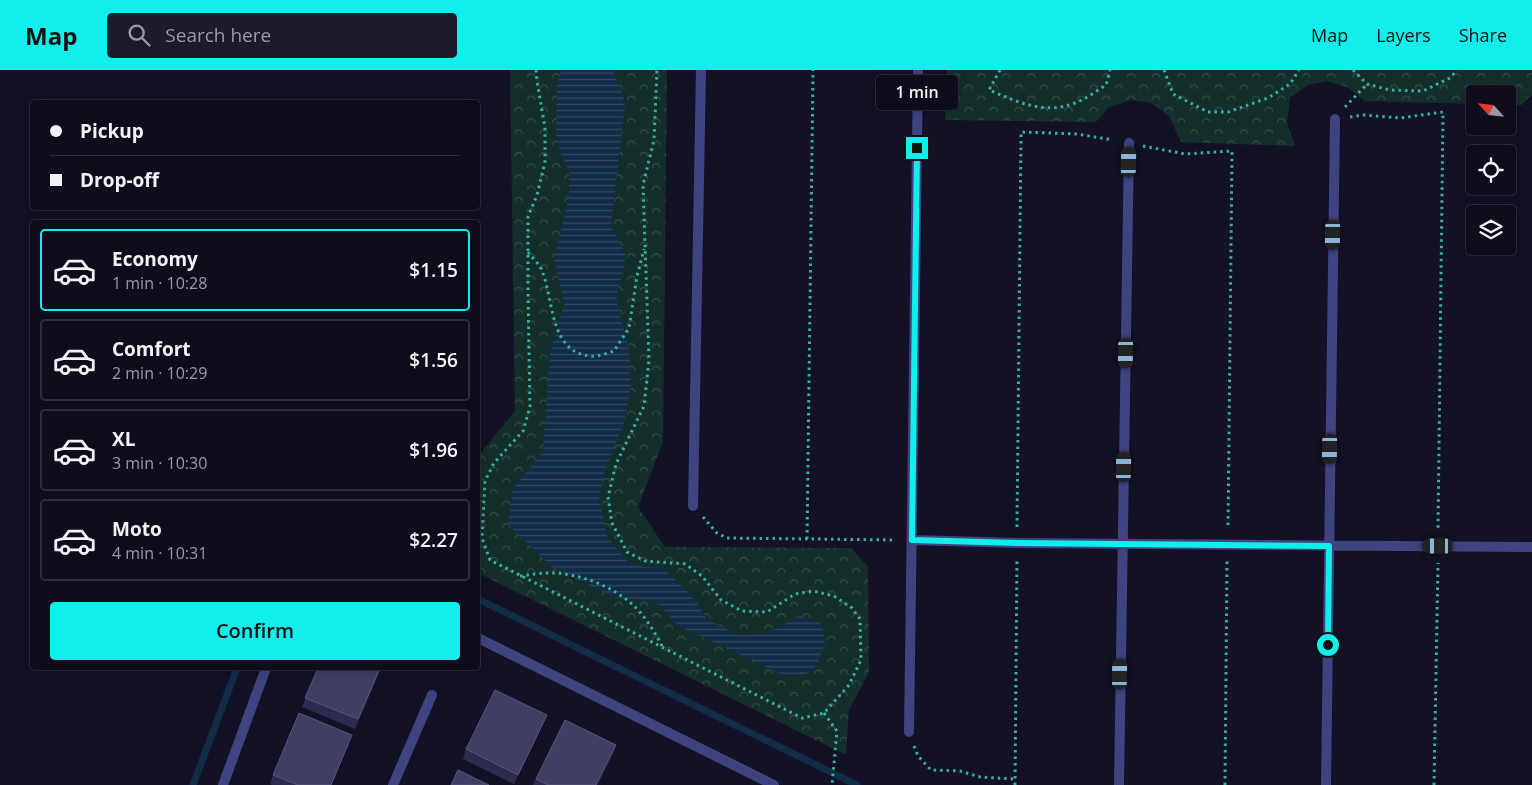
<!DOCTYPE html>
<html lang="en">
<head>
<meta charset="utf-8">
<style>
  :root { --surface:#0e0d1c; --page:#1c1b29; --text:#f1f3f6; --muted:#9b9ca3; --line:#2e2d3b; --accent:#11efec }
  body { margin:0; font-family:"Open Sans",sans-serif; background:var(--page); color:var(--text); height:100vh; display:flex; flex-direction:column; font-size:19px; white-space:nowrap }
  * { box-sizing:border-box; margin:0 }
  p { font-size:16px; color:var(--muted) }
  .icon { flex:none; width:28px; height:28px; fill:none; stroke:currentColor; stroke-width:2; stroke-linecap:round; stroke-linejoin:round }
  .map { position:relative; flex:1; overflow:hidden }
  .details { position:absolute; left:30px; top:150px; width:450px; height:450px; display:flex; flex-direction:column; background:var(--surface); border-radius:5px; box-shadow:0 2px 12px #0003,0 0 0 1px var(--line) }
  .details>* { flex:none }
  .hud { position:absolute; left:30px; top:30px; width:450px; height:110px; border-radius:5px; box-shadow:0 2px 12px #0003,0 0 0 1px var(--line); display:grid; align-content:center; height:110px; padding:0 20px; background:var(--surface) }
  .needle { width:32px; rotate:297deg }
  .buttons { position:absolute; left:1466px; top:15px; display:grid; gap:10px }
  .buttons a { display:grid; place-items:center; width:50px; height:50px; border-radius:5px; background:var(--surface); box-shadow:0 2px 12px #0003,0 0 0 1px var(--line); font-size:25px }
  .end { position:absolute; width:22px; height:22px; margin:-11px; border:6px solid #11efec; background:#111; box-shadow:0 0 0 2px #111 }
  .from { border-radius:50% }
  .bubble { position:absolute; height:35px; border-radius:5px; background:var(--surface); box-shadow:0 2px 12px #0003,0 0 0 1px var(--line); font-size:16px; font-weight:600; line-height:35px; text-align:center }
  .car { position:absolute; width:15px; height:30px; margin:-15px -8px; border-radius:6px; box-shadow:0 0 4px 1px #0007; background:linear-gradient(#222 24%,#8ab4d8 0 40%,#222 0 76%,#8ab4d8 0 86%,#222 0) }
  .hud b { display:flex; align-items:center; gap:18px; height:48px; font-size:19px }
  .hud b+b { border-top:1px solid var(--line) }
  .hud i { width:12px; height:12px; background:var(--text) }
  ul { padding:9px 0 0; list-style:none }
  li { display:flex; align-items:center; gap:15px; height:82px; margin:0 10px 8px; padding:0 10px; border:2px solid var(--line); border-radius:5px }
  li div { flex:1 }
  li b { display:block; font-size:19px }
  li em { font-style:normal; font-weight:600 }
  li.active { border-color:var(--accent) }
  li>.icon { width:45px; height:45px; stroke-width:1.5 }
  .button { display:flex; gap:10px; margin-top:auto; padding:10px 20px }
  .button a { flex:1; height:58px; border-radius:5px; background:var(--accent); color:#111; font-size:20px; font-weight:600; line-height:58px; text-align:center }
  header { display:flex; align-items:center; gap:30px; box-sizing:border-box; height:70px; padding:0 25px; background:var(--accent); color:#111 }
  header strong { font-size:24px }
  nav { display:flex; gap:28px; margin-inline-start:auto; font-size:18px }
  .search { width:350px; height:45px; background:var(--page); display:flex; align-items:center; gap:12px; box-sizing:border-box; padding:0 18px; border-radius:5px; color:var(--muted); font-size:19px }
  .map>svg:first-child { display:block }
  .park { fill:url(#park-crowns) }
  .water { fill:url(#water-rules) }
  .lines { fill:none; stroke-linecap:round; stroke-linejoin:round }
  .stream { stroke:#122c48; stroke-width:7 }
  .path { stroke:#38b09b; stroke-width:3; stroke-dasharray:2.5 4; stroke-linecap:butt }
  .lane { stroke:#3f4481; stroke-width:10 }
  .street { stroke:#3f4481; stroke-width:10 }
  .wall { fill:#2e2b52 }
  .shaded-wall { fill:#1b1938 }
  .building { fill:#403e64; stroke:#58567c }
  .route { stroke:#11efec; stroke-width:6 }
</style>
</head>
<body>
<header>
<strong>Map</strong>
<div class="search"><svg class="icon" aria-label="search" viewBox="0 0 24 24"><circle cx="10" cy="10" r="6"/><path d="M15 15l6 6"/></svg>Search here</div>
<nav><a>Map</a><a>Layers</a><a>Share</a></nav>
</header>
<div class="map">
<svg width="1532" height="715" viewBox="0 0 1532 715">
  <defs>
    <pattern id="park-crowns" width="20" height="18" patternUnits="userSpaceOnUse" patternTransform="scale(1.25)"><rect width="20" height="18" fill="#142f2b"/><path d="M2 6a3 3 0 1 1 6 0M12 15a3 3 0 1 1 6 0" fill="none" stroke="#354c4b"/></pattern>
    <pattern id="water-rules" width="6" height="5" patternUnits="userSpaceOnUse" patternTransform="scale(1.25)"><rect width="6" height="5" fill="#122c48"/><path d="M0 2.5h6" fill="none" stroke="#344a63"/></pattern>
  </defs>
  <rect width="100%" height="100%" fill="#121125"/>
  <path class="park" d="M510,0h157l-4,372 -25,65 27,40 186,1 17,19 1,106 -20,37 -3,45 -368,-182v-117l37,-45z
    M947,0h585v24l-10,11h-14v-11h-33v10l-110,-3 -18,-14 -21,-6 -18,4 -18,13 -3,24 8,24 -114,-4 -12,-26 -18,-13 -20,-3 -23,8 -12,14 -151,-2z"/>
  <path class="water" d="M561,0h52l12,33 -14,123 15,29 -10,46 13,47 2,39 -7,35 -19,49 -6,27 8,39 20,24 16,6 20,1 25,24 20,28 30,15 30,-2 32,-17 22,8 3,20 -8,21 -11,9 -21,2 -108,-51 -17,-20 -19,-6 -26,-1 -62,-30 -45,-44 5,-35 30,-38 7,-97 14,-50 -10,-46 15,-60v-26l-13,-31 1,-55z"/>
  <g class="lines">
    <path class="stream" d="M478,529l379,186
      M193,715l44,-117"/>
    <path class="path" d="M536,0l1,11 8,47v34l-8,33 -9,22v73l2,117 -7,24 -29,32 -9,18 -3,57 8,22 312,158 22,-5 25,-28 12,-25 -1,-41 -8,-11 -18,-12 -21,-5 -18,3 -28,18 -25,-1 -21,-11 -19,-24 -17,-12 -40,-3 -18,-9 -15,-29 -4,-26 8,-33 28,-58 5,-46 -6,-175 11,-45 3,-70
      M1000,0l-11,20c29,12 55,25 86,13 11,-4 21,-12 31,-18l4,-15
      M1164,0l9,24 35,18h20l40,-14 22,-14 9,-14
      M1353,0l14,14 23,6 33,1 27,-13 7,-8
      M1345,37l22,-23
      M1350,47l14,-2 36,3 43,-6 -5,417
      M1143,76l42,8 47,-3 -4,377
      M528,182c4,6 12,12 14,19 12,28 7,82 49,85 7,1 16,-3 23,-5l15,-23 8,-52 7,-27
      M703,447l14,16 10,5 169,2
      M1017,457l4,-395 56,2 36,6
      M807,469l6,-469
      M520,506c9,-1 18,-3 27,-3 29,-1 64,12 86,32 12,11 21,26 29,41
      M824,643l13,18 -5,54
      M914,676l4,10 13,14 29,1 20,6 35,2
      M1015,715l2,-227
      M1225,715l2,-225
      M1434,715l4,-222"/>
    <path class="lane" d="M478,568l296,147
      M223,715l43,-117"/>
    <path class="street" d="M693,436l8,-436
      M912,470l105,3 515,4
      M909,662l9,-662
      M393,715l39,-90
      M1119,715l10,-642
      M1326,715l9,-666"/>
  </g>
  <path class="wall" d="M318,598h63l-26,61 -53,-22z
    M543,654l-29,60 -51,-25 3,-10z
    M348,675l-17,40h-59l-2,-1 3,-9z
    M616,675l-3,9 -15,31h-65l3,-6z"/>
  <path class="shaded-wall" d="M547,645l-4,9 -29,60 4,-9z
    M616,675l-3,9 -15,31h-2z"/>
  <path class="building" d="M318,598h62l-22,51 -53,-21z
    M495,620l52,25 -29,60 -52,-26z
    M299,643l53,22 -21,50h-33l-25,-10z
    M565,650l51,25 -20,40h-48l-12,-6z
    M458,700l31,15h-38z"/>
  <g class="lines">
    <path class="route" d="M917,78l-5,392 105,3 312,3 -1,99"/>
  </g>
</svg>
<div class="buttons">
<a><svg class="needle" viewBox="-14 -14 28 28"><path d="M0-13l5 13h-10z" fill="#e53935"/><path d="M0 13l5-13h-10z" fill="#9b9ca3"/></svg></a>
<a><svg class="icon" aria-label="locate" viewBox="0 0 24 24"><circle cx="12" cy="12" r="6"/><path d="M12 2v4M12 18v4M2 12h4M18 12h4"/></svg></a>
<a><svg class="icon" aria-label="layers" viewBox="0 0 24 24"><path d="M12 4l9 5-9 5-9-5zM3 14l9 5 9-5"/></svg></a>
</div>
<i class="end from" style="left:1328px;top:575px"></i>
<i class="end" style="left:917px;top:78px"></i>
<div class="bubble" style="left:876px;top:5px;width:82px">1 min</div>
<i class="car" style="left:1129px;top:92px;rotate:1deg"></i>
<i class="car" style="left:1333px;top:165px;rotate:181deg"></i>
<i class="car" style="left:1126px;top:283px;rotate:181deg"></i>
<i class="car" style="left:1330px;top:379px;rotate:181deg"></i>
<i class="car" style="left:1124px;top:397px;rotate:1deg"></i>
<i class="car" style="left:1438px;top:476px;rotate:270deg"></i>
<i class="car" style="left:1120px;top:604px;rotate:1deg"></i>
<div class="hud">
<b><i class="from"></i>Pickup</b>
<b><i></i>Drop-off</b>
</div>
<section class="details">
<ul>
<li class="active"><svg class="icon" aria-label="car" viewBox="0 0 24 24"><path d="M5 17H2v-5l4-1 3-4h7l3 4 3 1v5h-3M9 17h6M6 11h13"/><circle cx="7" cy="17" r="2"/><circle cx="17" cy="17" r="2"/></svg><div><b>Economy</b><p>1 min · 10:28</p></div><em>$1.15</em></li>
<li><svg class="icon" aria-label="car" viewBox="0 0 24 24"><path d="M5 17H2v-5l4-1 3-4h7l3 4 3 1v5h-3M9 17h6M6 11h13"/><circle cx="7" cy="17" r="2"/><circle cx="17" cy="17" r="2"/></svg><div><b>Comfort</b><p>2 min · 10:29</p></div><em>$1.56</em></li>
<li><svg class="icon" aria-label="car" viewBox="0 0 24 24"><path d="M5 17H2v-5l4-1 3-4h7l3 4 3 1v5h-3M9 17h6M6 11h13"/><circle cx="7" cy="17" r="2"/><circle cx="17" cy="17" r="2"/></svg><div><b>XL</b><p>3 min · 10:30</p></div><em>$1.96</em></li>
<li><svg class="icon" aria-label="car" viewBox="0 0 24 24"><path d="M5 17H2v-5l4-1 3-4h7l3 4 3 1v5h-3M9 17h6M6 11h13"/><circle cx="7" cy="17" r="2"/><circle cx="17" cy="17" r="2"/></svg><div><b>Moto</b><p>4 min · 10:31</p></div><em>$2.27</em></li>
</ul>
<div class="button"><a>Confirm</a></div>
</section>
</div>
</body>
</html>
